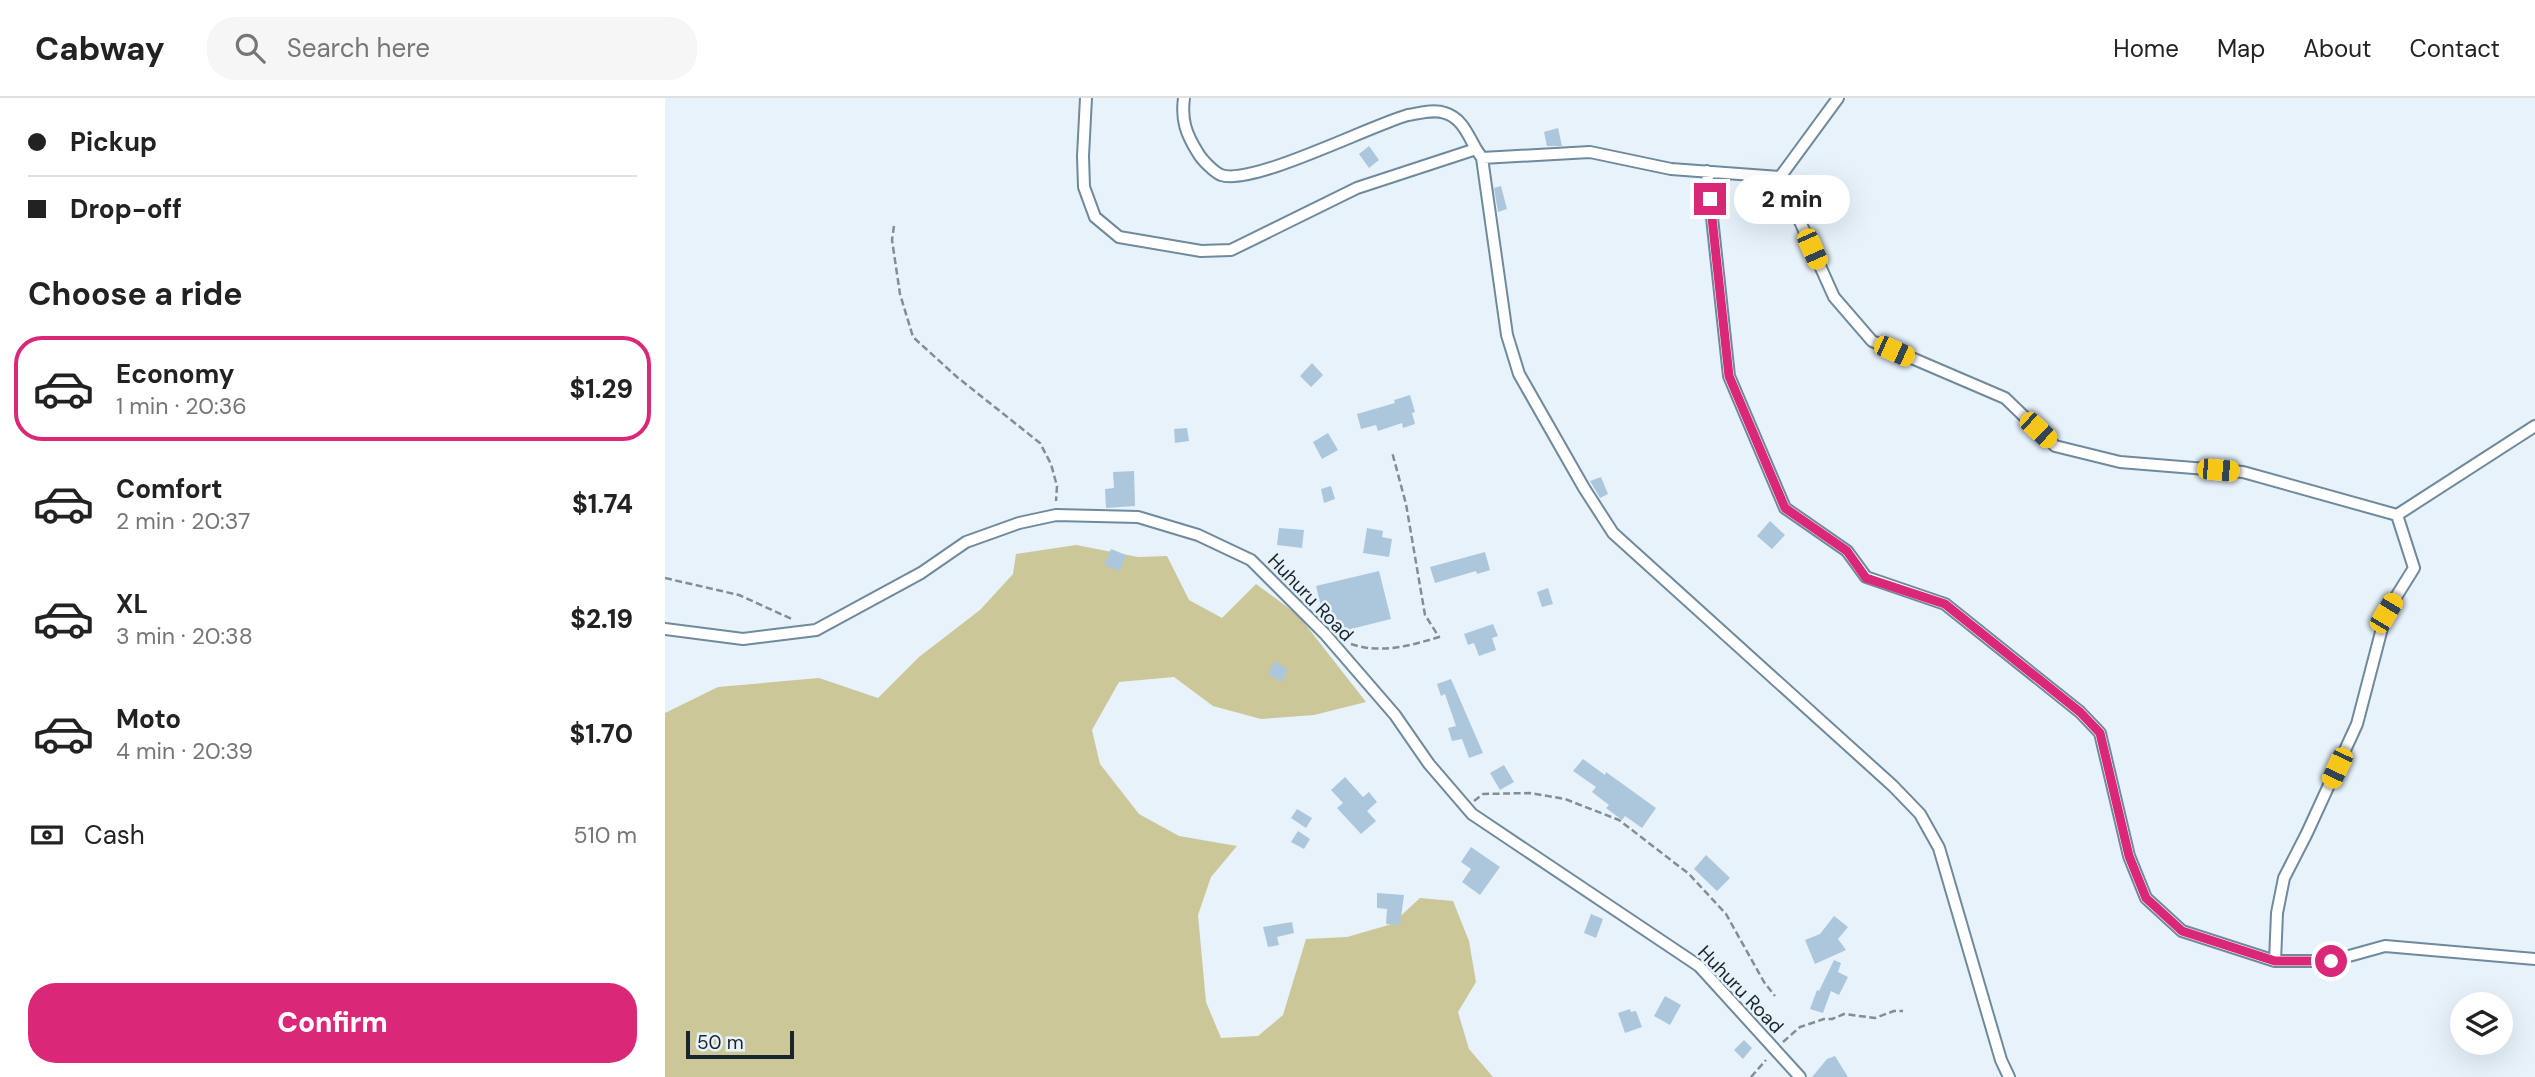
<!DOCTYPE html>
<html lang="en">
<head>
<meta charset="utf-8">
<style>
  :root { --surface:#fff; --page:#f6f6f6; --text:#222; --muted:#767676; --line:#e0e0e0; --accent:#db2777 }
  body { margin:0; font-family:"DM Sans",sans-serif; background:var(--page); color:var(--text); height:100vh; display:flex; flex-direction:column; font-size:26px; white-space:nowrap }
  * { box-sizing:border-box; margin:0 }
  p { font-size:23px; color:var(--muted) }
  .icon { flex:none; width:38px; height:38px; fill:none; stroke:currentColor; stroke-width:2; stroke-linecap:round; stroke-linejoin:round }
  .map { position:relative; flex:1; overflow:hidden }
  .panel { display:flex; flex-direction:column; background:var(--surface); width:665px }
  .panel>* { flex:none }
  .hud { display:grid; align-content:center; height:154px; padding:0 28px; background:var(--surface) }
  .controls { position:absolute; left:1785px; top:894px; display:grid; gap:14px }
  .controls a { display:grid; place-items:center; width:63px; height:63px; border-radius:50%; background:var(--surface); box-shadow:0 7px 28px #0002; font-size:35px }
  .scale { position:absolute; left:21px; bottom:18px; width:108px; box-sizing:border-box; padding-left:7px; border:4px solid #1a242c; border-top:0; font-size:19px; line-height:24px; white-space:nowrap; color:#1a242c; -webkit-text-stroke:5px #e7f2fb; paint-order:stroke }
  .end { position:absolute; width:32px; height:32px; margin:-16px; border:9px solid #db2777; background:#fff; box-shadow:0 0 0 4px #fff }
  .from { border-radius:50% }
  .bubble { position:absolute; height:49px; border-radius:24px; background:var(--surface); box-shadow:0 7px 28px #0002; font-size:23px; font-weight:800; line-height:49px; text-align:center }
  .car { position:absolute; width:21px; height:42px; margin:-21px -10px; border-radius:9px; box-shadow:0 0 5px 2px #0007; background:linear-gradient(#f5c518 24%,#345 0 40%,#f5c518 0 76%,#345 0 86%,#f5c518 0) }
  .hud b { display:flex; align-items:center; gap:24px; height:66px; font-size:26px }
  .hud b+b { border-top:2px solid var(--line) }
  .hud i { width:18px; height:18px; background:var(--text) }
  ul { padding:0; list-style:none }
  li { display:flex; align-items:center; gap:21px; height:105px; margin:0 14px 10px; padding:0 14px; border:4px solid transparent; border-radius:28px }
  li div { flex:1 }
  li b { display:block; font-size:26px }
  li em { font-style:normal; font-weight:800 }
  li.active { border-color:var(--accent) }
  li>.icon { width:63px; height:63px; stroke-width:1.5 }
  h2 { padding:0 28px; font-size:32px; line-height:84px }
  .pay { display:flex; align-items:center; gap:18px; height:77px; padding:0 28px; font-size:26px }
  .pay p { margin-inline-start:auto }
  .cta { display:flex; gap:14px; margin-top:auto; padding:14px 28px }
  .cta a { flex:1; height:80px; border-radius:28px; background:var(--accent); color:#fff; font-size:28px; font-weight:800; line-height:80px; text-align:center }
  header { display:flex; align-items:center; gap:42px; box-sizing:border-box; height:98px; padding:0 35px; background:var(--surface); border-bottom:2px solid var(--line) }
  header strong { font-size:33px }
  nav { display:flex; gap:38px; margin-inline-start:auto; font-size:24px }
  .search { width:490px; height:63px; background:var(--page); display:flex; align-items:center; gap:18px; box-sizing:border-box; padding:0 24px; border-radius:28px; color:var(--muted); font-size:26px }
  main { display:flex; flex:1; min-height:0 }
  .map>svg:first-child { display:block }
  .green { fill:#ccc798 }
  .building { fill:#acc7dc }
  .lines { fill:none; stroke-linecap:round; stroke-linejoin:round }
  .street-casing { stroke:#6f899d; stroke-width:14 }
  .path { stroke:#828d96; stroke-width:2.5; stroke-dasharray:7 3.5; stroke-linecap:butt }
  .street { stroke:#fff; stroke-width:10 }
  .route { stroke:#db2777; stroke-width:9 }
  .labels { text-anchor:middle; stroke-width:5; stroke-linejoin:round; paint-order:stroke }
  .street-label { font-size:19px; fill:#1a242c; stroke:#e7f2fb }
</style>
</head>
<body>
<header>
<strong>Cabway</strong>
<div class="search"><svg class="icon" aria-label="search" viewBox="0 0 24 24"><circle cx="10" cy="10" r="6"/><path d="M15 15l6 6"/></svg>Search here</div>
<nav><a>Home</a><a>Map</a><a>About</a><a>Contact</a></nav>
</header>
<main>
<section class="panel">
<div class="hud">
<b><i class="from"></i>Pickup</b>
<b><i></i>Drop-off</b>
</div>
<h2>Choose a ride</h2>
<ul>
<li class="active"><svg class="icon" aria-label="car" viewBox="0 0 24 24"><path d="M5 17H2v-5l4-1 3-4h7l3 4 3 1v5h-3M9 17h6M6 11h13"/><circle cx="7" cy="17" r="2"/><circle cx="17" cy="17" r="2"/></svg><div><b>Economy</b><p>1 min · 20:36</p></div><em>$1.29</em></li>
<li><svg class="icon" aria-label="car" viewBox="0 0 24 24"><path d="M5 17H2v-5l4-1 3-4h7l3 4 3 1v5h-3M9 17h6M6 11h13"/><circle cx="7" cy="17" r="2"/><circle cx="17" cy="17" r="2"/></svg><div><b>Comfort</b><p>2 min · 20:37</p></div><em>$1.74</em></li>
<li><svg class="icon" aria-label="car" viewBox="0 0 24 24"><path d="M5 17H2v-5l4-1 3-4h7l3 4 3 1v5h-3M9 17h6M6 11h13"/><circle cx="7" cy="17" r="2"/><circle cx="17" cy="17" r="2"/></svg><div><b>XL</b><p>3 min · 20:38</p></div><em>$2.19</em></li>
<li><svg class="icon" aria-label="car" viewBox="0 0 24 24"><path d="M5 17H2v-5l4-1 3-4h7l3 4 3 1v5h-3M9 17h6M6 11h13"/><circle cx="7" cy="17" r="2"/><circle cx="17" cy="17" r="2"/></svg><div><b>Moto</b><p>4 min · 20:39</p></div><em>$1.70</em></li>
</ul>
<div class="pay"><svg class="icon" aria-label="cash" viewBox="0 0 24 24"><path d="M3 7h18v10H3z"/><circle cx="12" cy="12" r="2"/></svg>Cash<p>510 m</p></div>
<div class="cta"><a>Confirm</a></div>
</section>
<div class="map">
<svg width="1870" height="979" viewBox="0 0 1870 979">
  <rect width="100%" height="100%" fill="#e7f2fb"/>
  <path class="green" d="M411,447l62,12 29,-1 22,44 33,18 34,-34 42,31 68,87 -52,13 -53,4 -48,-13 -39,-29 -55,5 -27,48 8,34 39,50 40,22 58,10 -26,31 -13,38 8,87 15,36 37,-2 25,-21 23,-76 41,-2 45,-13 28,-26 33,3 16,40 7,41 -18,30 11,37 24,28h-828v-364l53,-26 101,-9 59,20 41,-41 61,-47 33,-36 3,-20z"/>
  <path class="building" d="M893,30l4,18h-15l-3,-14z
    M704,48l10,14 -10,8 -10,-14z
    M836,88l6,23 -9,3 -4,-24z
    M647,265l11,12 -12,12 -11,-11z
    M745,297l5,17 -3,1 3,11 -12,4 -1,-5 -24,8 -2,-6 -15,4 -4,-15 38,-11 -1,-3z
    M522,330l2,13 -14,2 -1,-14z
    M663,335l10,17 -16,9 -9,-17z
    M469,373l1,35 -29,2 -1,-19 9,-1 -1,-16z
    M936,379l7,17 -8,4 -10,-17z
    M666,388l4,13 -11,4 -3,-14z
    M1105,423l15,14 -13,14 -15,-13z
    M614,430l25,2 -2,18 -25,-3z
    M702,430l16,3 -1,6 10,2 -3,18 -26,-4z
    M446,451l15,6 -6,16 -16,-6z
    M820,454l5,18 -13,4 -1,-3 -41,12 -5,-16z
    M714,473l12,48 -56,14 -10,-10 -9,-37z
    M883,490l5,16 -11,3 -5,-15z
    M828,526l5,12 -6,2 4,12 -17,6 -5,-13 -6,2 -4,-11z
    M610,563l13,9 -7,12 -13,-9z
    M786,581l32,74 -14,5 -7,-19 -10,2 -4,-13 8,-2 -11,-32 -4,2 -4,-12z
    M918,661l22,16 1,-3 50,36 -14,20 -17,-12 -3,4 -16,-12 3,-3 -17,-13 4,-5 -23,-16z
    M839,667l10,17 -14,8 -10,-17z
    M680,679l18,20 6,-5 8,10 -10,9 9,10 -15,13 -24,-26 6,-5 -12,-13z
    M632,711l15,9 -6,10 -15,-10z
    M633,733l12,8 -6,10 -13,-7z
    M806,749l29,20 -20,28 -18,-13 9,-13 -10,-7z
    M1041,757l24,23 -13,13 -23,-22z
    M712,795l27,2 -4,30 -14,-1 1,-15 -10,-1z
    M926,816l12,5 -7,19 -12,-5z
    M1169,818l14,11 -10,12 8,11 -31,14 -10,-24 15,-6z
    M627,824l2,11 -17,4 2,8 -11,2 -5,-20z
    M1169,862l7,3 -3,9 10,5 -9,18 -8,-4 -8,22 -13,-4 7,-19 2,1z
    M1000,898l16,9 -11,20 -16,-9z
    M965,911l1,3 5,-1 6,16 -17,6 -7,-20z
    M1079,942l8,8 -9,11 -9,-9z
    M1170,958l13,21h-36l15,-18z"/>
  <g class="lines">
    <defs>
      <path id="street" d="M421,0l-3,58 1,31 11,30 24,20 82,14 30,-1 126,-62 119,-39 6,9
        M519,0c-3,22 2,36 14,55 4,7 16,19 23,22 31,11 148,-49 187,-60 12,-2 26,-6 37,-2 17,5 23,22 31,36
        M1042,73l22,205 56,132 62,43 19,26 79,27 135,108 20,21 29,123 17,42 36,33 93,30h56l54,-15 150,13
        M1115,79l58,-79
        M0,531l78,10 73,-9 105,-57 45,-31 53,-19 37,-8 82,2 60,18 53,25 74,74 70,81 34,49 43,50 227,152 101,111
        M1610,863l2,-48 7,-35 23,-45 50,-109 29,-111 28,-45 -17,-53
        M1344,979l-8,-17 -62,-212 -19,-34 -27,-28 -280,-253 -29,-45 -65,-114 -12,-39 -25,-177 108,-6 81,17 109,8 54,120 38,44 133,57 50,48 65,16 123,10 154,43 138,-89"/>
    </defs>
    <use href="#street" class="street-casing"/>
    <path class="path" d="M229,128l-2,14 8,54 13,43 44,40 83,66 11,21 6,22 -1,15
      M0,480l74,17 55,25
      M686,546c30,10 58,2 88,-7l-14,-22 -19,-111 -14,-52
      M809,703l9,-7 47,-1 35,6 54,21 70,54 37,40 38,68 11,14
      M1118,944l17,-15 24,-8h8l12,-5 31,4 19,-7h9
      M1086,979l15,-17"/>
    <use href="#street" class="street"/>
  </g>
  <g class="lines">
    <path class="route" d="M1045,101l19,177 56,132 62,43 19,27 79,26 135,108 20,21 29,123 17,42 36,33 93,30h56"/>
  </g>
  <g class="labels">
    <g class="street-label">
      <text transform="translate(646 499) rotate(46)" y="7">Huhuru Road</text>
      <text transform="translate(1076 891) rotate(46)" y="7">Huhuru Road</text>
    </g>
  </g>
</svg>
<div class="controls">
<a><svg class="icon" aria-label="layers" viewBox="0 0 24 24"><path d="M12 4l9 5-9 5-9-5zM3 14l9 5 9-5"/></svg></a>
</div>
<div class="scale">50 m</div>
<i class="end from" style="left:1666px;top:863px"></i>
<i class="end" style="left:1045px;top:101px"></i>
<div class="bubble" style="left:1069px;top:77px;width:116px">2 min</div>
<i class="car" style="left:1147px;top:151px;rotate:156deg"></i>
<i class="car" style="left:1229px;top:253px;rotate:114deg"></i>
<i class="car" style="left:1373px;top:332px;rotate:133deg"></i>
<i class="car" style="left:1553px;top:372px;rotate:95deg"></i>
<i class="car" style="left:1721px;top:515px;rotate:31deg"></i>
<i class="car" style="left:1672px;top:670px;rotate:205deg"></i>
</div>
</main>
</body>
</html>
